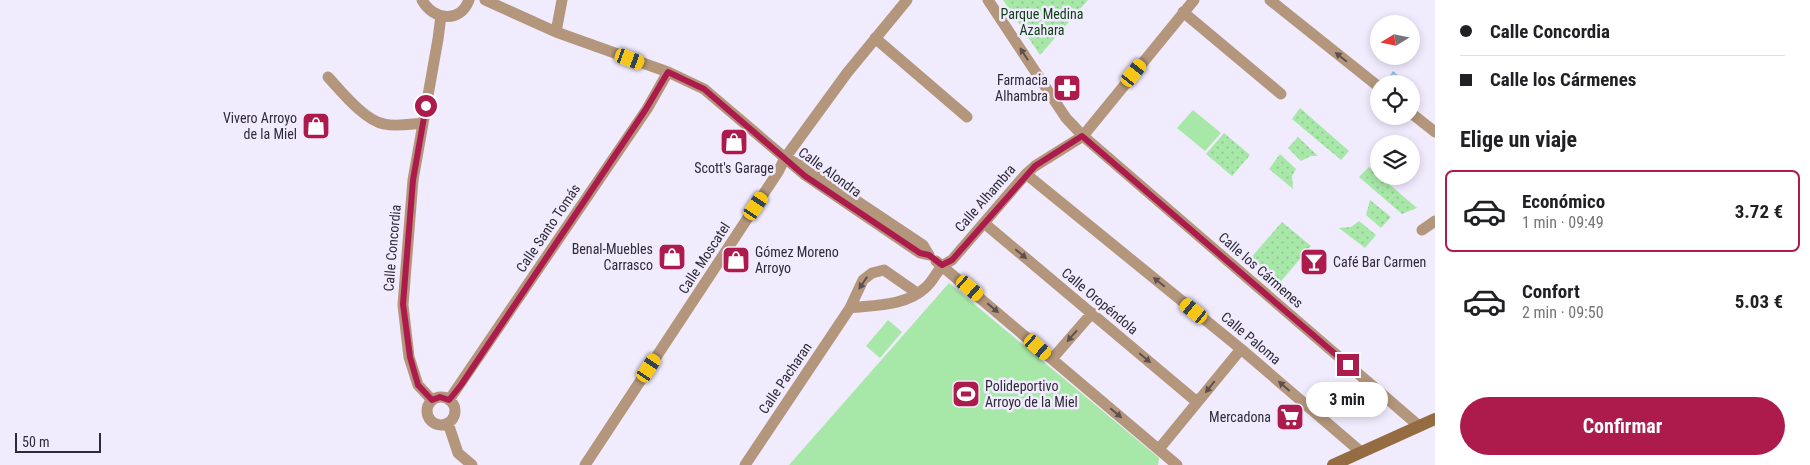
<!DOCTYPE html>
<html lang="es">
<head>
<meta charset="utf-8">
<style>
  :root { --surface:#fff; --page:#f2f2f2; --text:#202124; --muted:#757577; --line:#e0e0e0; --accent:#ad1b4c }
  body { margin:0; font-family:"Roboto Condensed",sans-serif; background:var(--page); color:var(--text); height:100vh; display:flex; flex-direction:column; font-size:19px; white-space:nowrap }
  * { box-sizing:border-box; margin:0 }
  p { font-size:16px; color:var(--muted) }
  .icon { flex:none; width:28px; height:28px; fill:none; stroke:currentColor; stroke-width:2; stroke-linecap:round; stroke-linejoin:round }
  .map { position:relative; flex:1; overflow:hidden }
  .details { display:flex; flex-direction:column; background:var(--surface); width:375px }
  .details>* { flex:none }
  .hud { display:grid; align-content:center; height:110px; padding:0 25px; background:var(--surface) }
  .needle { width:32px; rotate:260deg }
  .controls { position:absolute; left:1370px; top:15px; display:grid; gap:10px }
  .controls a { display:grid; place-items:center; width:50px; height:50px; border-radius:50%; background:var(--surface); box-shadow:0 2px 8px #0003; font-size:25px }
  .scale { position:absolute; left:15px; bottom:12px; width:86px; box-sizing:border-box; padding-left:5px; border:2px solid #2e2a36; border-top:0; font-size:14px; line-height:18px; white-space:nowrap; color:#2e2a36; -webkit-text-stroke:4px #f1ebfe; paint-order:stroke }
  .end { position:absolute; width:22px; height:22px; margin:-11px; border:6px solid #ad1b4c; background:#fff; box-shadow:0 0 0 2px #fff }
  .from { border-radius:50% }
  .bubble { position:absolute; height:35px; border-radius:18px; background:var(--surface); box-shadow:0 2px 8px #0003; font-size:16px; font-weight:700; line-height:35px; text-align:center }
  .car { position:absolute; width:15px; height:30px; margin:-15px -8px; border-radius:6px; box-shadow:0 0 4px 1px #0007; background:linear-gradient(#f5c518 24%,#345 0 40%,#f5c518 0 76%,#345 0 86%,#f5c518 0) }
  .hud b { display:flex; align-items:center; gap:18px; height:48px; font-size:19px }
  .hud b+b { border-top:1px solid var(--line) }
  .hud i { width:12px; height:12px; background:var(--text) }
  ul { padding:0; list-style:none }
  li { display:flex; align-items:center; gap:15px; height:82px; margin:0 10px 8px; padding:0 15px; border:2px solid transparent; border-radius:8px }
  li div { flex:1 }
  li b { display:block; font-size:19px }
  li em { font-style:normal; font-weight:700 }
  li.on { border-color:var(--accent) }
  li>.icon { width:45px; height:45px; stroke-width:1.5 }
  h2 { padding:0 25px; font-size:22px; line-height:60px }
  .cta { display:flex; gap:10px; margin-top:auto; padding:10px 25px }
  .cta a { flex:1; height:58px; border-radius:30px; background:var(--accent); color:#fff; font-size:20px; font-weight:700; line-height:58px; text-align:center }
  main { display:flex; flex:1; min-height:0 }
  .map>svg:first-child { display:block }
  .green { fill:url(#green-dots) }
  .pitch { fill:#a7e7a7 }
  .water { fill:url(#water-rules) }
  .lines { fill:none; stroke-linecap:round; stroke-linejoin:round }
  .street { stroke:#b3967b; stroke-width:11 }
  .secondary { stroke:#956b41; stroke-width:12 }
  .oneway { fill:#5d504e }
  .route { stroke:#ad1b4c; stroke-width:6 }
  .labels { text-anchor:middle; stroke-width:5; stroke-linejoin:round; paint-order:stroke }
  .park-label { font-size:14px; fill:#124116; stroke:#f1ebfe }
  .poi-label { font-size:14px; fill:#2e2a36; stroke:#f1ebfe; text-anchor:end }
  .street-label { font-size:14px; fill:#2e2a36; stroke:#f1ebfe }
</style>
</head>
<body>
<main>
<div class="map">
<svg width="1435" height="465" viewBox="0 0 1435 465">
  <defs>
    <pattern id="green-dots" width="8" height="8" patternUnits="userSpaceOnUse" patternTransform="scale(1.25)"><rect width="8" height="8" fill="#a7e7a7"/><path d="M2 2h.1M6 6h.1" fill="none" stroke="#90c690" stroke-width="1.8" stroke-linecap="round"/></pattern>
    <pattern id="water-rules" width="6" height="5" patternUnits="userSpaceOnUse" patternTransform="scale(1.25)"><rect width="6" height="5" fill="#8fc7fa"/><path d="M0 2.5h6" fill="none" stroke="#7cabd7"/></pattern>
  </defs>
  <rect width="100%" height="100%" fill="#f1ebfe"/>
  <path class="green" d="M1003,0h85l-48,55z
    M1300,108l49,43 -8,9 -49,-41z
    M1224,133l26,22 -18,21 -26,-22z
    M1298,137l20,19h-7l-10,5 -13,-13z
    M1280,154l16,15 -4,7 1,13 -24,-20z
    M1369,167l48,41 -15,6 -43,-37z
    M1370,200l21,17 -10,11 -15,-13z
    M1359,221l17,14 -11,13 -26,-20 12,-1z
    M1282,222l29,24 -34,40 -29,-25z"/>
  <path class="pitch" d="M1193,110l28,23 -16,18 -28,-23z
    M949,283l210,175 -1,7h-369z
    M888,320l14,12 -22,26 -14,-12z"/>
  <path class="water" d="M1393,71l11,9 -4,4h-4l-8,-6z"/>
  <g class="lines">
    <path class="street" d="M422,0c11,20 38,24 47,0
      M485,0l71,32 112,40 36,17 101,86 115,78 9,2 -6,-10 -114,-76 -24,-11
      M988,0l78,118 17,18 336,290
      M1270,0l109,87
      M1183,12l98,82
      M556,32l6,-32
      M875,38l92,79
      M328,77c13,14 37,44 56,47 13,3 26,0 39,-1
      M1411,113l24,19
      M1026,174l215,175 120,103
      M984,223l213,179
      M1422,230l13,-9
      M936,261l241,204
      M917,293l-33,-23 -12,3 -9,7 -13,28c24,-3 56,-2 75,-20 12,-10 10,-20 27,-28l74,-86 9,-8 48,-30 111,-136
      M1052,359l40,-46
      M427 411a14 14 0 1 1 28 0a14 14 0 1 1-28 0Z
      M432,400l-14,-15 -9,-28 -6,-52 10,-125 25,-141 3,-23
      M449,400l198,-291 21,-37
      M448,423l10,30 14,12
      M1159,449l82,-100
      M585,465l193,-293 7,-14 62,-85 60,-73
      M745,465l105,-157"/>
    <path class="secondary" d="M1333,465l102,-46"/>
  </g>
  <defs><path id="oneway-solid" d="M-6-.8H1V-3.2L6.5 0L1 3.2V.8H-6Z" transform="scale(1.25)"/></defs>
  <g class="oneway">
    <use href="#oneway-solid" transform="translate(1024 54) rotate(-123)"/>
    <use href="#oneway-solid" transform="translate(1341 57) rotate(-141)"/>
    <use href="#oneway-solid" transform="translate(1021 254) rotate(40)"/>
    <use href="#oneway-solid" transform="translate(1159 282) rotate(-141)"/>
    <use href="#oneway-solid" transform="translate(863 283) rotate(124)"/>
    <use href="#oneway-solid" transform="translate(993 308) rotate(40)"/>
    <use href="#oneway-solid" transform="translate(1072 336) rotate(131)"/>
    <use href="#oneway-solid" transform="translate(1145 358) rotate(40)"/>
    <use href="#oneway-solid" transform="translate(1284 386) rotate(-139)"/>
    <use href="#oneway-solid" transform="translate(1210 387) rotate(129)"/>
    <use href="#oneway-solid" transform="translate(1116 413) rotate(40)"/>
  </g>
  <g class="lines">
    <path class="route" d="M426,106l-13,74 -10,124 7,53 8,28 14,15 8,-3 9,3 12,-15 185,-276 22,-37 36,17 101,87 115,77 9,2 13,10 10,-5 83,-94 47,-30 266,229"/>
  </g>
  <defs>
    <symbol id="pharmacy-square" viewBox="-11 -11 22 22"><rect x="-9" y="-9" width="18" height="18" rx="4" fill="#ad1b4c" stroke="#f1ebfe"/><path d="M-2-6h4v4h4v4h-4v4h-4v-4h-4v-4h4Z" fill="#fff"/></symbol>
    <symbol id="shop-square" viewBox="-11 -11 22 22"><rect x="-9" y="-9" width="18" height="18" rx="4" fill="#ad1b4c" stroke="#f1ebfe"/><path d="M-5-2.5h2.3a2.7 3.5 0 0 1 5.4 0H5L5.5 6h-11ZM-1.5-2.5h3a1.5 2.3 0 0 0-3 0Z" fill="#fff"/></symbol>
    <symbol id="bar-square" viewBox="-11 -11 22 22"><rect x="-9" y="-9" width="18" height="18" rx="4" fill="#ad1b4c" stroke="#f1ebfe"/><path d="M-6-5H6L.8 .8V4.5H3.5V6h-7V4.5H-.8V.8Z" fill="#fff"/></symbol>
    <symbol id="stadium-square" viewBox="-11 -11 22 22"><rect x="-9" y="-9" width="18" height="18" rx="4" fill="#ad1b4c" stroke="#f1ebfe"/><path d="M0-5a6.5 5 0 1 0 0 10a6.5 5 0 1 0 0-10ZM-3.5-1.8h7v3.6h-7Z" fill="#fff"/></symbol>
    <symbol id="supermarket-square" viewBox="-11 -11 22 22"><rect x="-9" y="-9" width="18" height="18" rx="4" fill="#ad1b4c" stroke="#f1ebfe"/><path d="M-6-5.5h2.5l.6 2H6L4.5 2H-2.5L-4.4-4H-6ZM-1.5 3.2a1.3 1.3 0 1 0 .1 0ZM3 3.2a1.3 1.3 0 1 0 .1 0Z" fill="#fff"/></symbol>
  </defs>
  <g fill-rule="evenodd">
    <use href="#pharmacy-square" x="1051" y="72" width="32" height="32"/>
    <use href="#shop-square" x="300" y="110" width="32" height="32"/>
    <use href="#shop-square" x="718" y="126" width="32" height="32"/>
    <use href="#shop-square" x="656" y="241" width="32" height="32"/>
    <use href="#shop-square" x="720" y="244" width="32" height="32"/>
    <use href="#bar-square" x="1298" y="246" width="32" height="32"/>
    <use href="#stadium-square" x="950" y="378" width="32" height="32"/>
    <use href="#supermarket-square" x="1274" y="401" width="32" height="32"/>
  </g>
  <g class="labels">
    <g class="park-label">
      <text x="1042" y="19">Parque Medina<tspan x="1042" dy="16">Azahara</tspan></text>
    </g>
    <g class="poi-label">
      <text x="1048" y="85">Farmacia<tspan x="1048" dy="16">Alhambra</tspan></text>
      <text x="297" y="123">Vivero Arroyo<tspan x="297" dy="16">de la Miel</tspan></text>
      <text x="734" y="173" text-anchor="middle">Scott's Garage</text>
      <text x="653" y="254">Benal-Muebles<tspan x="653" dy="16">Carrasco</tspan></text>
      <text x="755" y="257" text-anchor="start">Gómez Moreno<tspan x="755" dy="16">Arroyo</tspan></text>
      <text x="1333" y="267" text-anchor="start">Café Bar Carmen</text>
      <text x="985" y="391" text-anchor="start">Polideportivo<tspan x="985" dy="16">Arroyo de la Miel</tspan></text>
      <text x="1271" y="422">Mercadona</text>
    </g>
    <g class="street-label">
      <text transform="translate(830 172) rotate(36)" y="5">Calle Alondra</text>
      <text transform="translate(985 198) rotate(-49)" y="5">Calle Alhambra</text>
      <text transform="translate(548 228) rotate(-56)" y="5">Calle Santo Tomás</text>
      <text transform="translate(392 248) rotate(-85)" y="5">Calle Concordia</text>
      <text transform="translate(704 258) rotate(-57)" y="5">Calle Moscatel</text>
      <text transform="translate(1261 270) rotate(41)" y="5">Calle los Cármenes</text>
      <text transform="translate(1100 301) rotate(40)" y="5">Calle Oropéndola</text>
      <text transform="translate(1251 338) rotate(40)" y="5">Calle Paloma</text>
      <text transform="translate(785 378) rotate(-56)" y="5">Calle Pacharan</text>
    </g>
  </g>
</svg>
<div class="controls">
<a><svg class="needle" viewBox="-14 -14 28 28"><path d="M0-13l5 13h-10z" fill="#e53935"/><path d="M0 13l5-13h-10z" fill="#757577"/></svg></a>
<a><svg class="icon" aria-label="locate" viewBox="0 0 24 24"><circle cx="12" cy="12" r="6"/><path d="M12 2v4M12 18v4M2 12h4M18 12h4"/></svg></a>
<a><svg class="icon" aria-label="layers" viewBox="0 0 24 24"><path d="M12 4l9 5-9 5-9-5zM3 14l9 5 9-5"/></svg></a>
</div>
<div class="scale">50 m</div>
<i class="end from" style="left:426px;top:106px"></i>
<i class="end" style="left:1348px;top:365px"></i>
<div class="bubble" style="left:1306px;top:382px;width:82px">3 min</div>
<i class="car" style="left:630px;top:59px;rotate:110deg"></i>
<i class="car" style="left:1134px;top:73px;rotate:39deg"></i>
<i class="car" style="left:756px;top:206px;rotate:34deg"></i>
<i class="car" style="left:970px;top:288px;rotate:131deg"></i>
<i class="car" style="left:1194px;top:311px;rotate:309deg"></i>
<i class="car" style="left:1038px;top:347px;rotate:131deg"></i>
<i class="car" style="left:649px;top:368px;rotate:33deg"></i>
</div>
<section class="details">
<div class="hud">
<b><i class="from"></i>Calle Concordia</b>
<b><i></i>Calle los Cármenes</b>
</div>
<h2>Elige un viaje</h2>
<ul>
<li class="on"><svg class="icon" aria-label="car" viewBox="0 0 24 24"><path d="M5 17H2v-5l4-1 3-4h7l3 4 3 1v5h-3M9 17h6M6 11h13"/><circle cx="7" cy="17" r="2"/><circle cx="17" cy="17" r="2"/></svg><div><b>Económico</b><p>1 min · 09:49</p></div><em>3.72 €</em></li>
<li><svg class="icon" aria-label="car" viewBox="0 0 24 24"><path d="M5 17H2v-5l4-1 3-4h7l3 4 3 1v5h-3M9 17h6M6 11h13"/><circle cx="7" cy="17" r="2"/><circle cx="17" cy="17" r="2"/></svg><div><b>Confort</b><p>2 min · 09:50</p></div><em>5.03 €</em></li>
</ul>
<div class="cta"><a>Confirmar</a></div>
</section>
</main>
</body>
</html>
